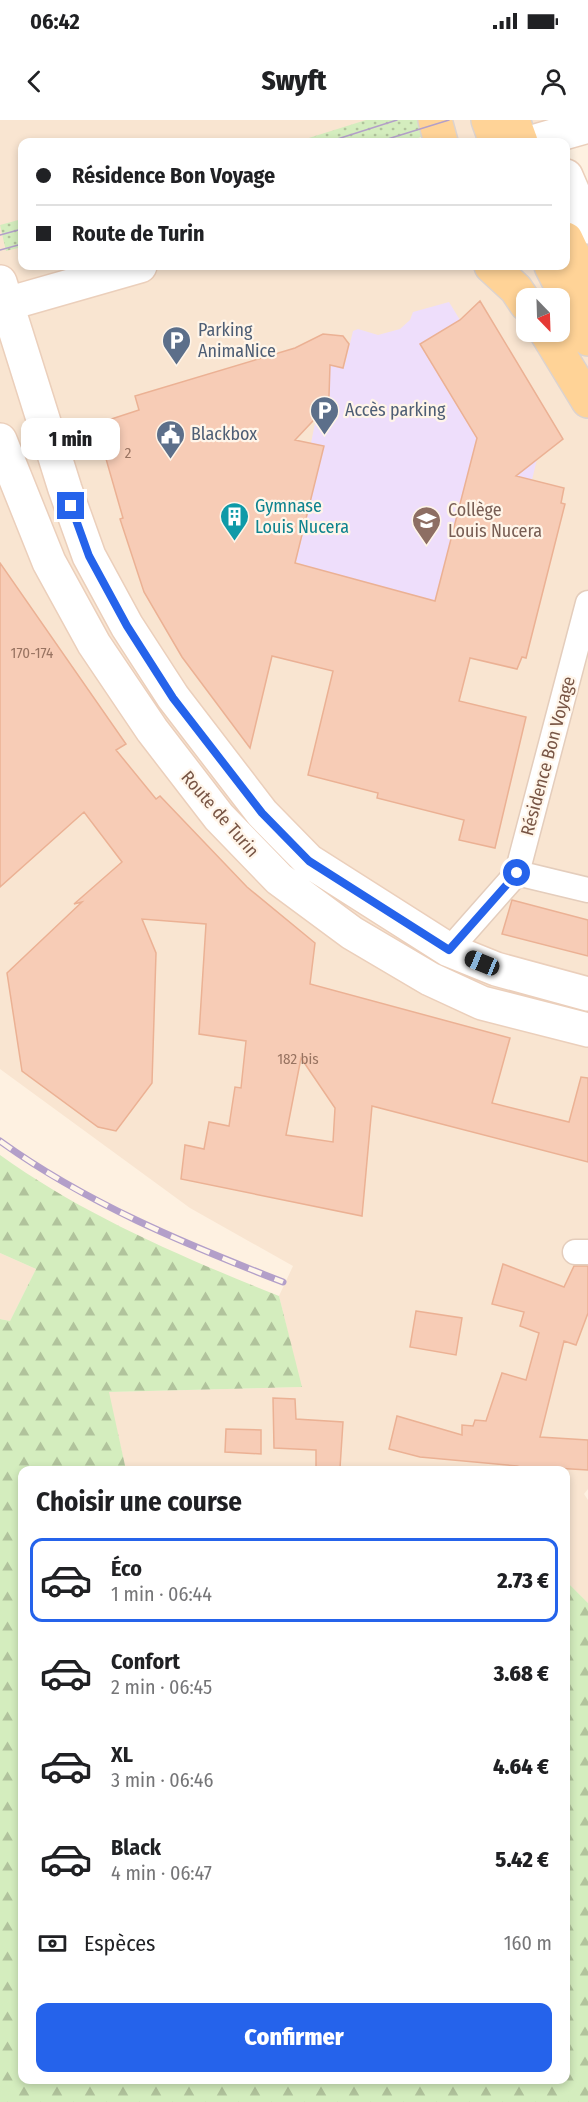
<!DOCTYPE html>
<html lang="fr">
<head>
<meta charset="utf-8">
<style>
  :root { --surface:#fff; --page:#f6f6f6; --text:#202124; --muted:#757577; --line:#e0e0e0; --accent:#2563eb }
  body { margin:0; font-family:"Fira Sans Condensed",sans-serif; background:var(--page); color:var(--text); height:100vh; display:flex; flex-direction:column; font-size:22px; white-space:nowrap }
  * { box-sizing:border-box; margin:0 }
  p { font-size:20px; color:var(--muted) }
  .icon { flex:none; width:33px; height:33px; fill:none; stroke:currentColor; stroke-width:2; stroke-linecap:round; stroke-linejoin:round }
  .map { position:relative; flex:1; overflow:hidden }
  .drawer { position:absolute; left:18px; top:1346px; width:552px; height:618px; display:flex; flex-direction:column; background:var(--surface); border-radius:12px; box-shadow:0 3px 9px #0003 }
  .drawer>* { flex:none }
  .guide { position:absolute; left:18px; top:18px; width:552px; height:132px; border-radius:12px; box-shadow:0 3px 9px #0003; display:grid; align-content:center; height:132px; padding:0 18px; background:var(--surface) }
  .needle { width:39px; rotate:157deg }
  .tools { position:absolute; left:516px; top:168px; display:grid; gap:12px }
  .tools a { display:grid; place-items:center; width:54px; height:54px; border-radius:12px; background:var(--surface); box-shadow:0 3px 9px #0003; font-size:30px }
  .end { position:absolute; width:27px; height:27px; margin:-14px; border:8px solid #2563eb; background:#fff; box-shadow:0 0 0 3px #fff }
  .from { border-radius:50% }
  .bubble { position:absolute; height:42px; border-radius:12px; background:var(--surface); box-shadow:0 3px 9px #0003; font-size:20px; font-weight:800; line-height:42px; text-align:center }
  .car { position:absolute; width:18px; height:36px; margin:-18px -9px; border-radius:8px; box-shadow:0 0 4px 2px #0007; background:linear-gradient(#222 24%,#8ab4d8 0 40%,#222 0 76%,#8ab4d8 0 86%,#222 0) }
  .guide b { display:flex; align-items:center; gap:21px; height:57px; font-size:22px }
  .guide b+b { border-top:2px solid var(--line) }
  .guide i { width:15px; height:15px; background:var(--text) }
  ul { padding:0; list-style:none }
  li { display:flex; align-items:center; gap:18px; height:84px; margin:0 12px 9px; padding:0 6px; border:3px solid transparent; border-radius:12px }
  li div { flex:1 }
  li b { display:block; font-size:22px }
  li em { font-style:normal; font-weight:800 }
  li.active { border-color:var(--accent) }
  li>.icon { width:54px; height:54px; stroke-width:1.5 }
  h2 { padding:0 18px; font-size:27px; line-height:72px }
  .pay { display:flex; align-items:center; gap:15px; height:66px; padding:0 18px; font-size:22px }
  .pay p { margin-inline-start:auto }
  .action { display:flex; gap:12px; margin-top:auto; padding:12px 18px }
  .action a { flex:1; height:69px; border-radius:12px; background:var(--accent); color:#fff; font-size:24px; font-weight:800; line-height:69px; text-align:center }
  .status { display:flex; justify-content:space-between; align-items:center; height:42px; padding:0 30px; background:var(--surface); direction:ltr }
  .status svg { height:16px; fill:currentColor }
  header { display:flex; justify-content:space-between; align-items:center; height:78px; padding:0 18px; background:var(--surface); font-size:27px; font-weight:800 }
  .map>svg:first-child { display:block }
  .residential { fill:#f9e5d1; fill-rule:evenodd }
  .education { fill:#eedefb }
  .grass { fill:url(#grass-dots) }
  .forest { fill:url(#forest-firs) }
  .pier { fill:#fef1e1 }
  .building { fill:#f7ccb6; stroke:#ebb194; stroke-width:1.5; fill-rule:evenodd }
  .lines { fill:none; stroke-linecap:round; stroke-linejoin:round }
  .minor-casing { stroke:#e4cdbc; stroke-width:27 }
  .secondary-casing { stroke:#ebcfbb; stroke-width:36 }
  .primary-casing { stroke:#dcd3cf; stroke-width:36 }
  .minor { stroke:#fff; stroke-width:24 }
  .secondary { stroke:#fff; stroke-width:33 }
  .primary { stroke:#ffd397; stroke-width:33 }
  .tram { stroke:#b39fc9; stroke-width:1.5 }
  .rail-casing { stroke:#b39fc9; stroke-width:7 }
  .rail { stroke:#fff5e9; stroke-width:4.5; stroke-dasharray:14; stroke-linecap:butt }
  .route { stroke:#2563eb; stroke-width:8 }
  .labels { text-anchor:middle; stroke-width:4.5; stroke-linejoin:round; paint-order:stroke }
  .number-label { font-size:15px; fill:#987361 }
  .service-label { font-size:18px; fill:#4e5e75; stroke:#fff5e9; text-anchor:start }
  .culture-label { font-size:18px; fill:#0d838f; stroke:#fff5e9; text-anchor:start }
  .education-label { font-size:18px; fill:#785e54; stroke:#fff5e9; text-anchor:start }
  .street-label { font-size:18px; fill:#785545; stroke:#fff5e9 }
</style>
</head>
<body>
<div class="status"><b>06:42</b><svg viewBox="0 0 49 12"><path d="M0 12V9h3v3zM5 12V6h3v6zM10 12V3h3v9zM15 12V0h3v12zM26 1h20v11H26zM47 4h2v5h-2z"/></svg></div>
<header><svg class="icon" aria-label="back" viewBox="0 0 24 24"><path d="M15 5l-7 7 7 7"/></svg>Swyft<svg class="icon" aria-label="person" viewBox="0 0 24 24"><circle cx="12" cy="8" r="4"/><path d="M4 21q1-7 8-7t8 7"/></svg></header>
<div class="map">
<svg width="588" height="1982" viewBox="0 0 588 1982">
  <defs>
    <pattern id="grass-dots" width="8" height="8" patternUnits="userSpaceOnUse" patternTransform="scale(1.5)"><rect width="8" height="8" fill="#d4edbe"/><path d="M2 2h.1M6 6h.1" fill="none" stroke="#b1c39c" stroke-width="1.8" stroke-linecap="round"/></pattern>
    <pattern id="forest-firs" width="22" height="20" patternUnits="userSpaceOnUse" patternTransform="scale(1.5)"><rect width="22" height="20" fill="#d4edbe"/><path d="M5 1l3.5 6h-7zM16 11l3.5 6h-7z" fill="#b1c39c"/></pattern>
  </defs>
  <rect width="100%" height="100%" fill="#fef1e1"/>
  <path class="residential" d="M0,0h553l11,22h-542v124h544v-121l22,44v1300l-4,5 4,6v103l-22,-22v-111h-440l-18,-78 193,-5 -22,-91 14,-30 -103,-58 -190,-139zM526,178h34v34h-34z
    M0,1133l36,16 -26,52 -10,-2z"/>
  <path class="education" d="M449,182l11,18 16,-15 7,1 80,133 -26,20 -5,21 32,8 -3,15 4,1 -39,154 -4,-1 -5,12 -54,-13 -3,12 7,1 -39,142 -51,-13 1,-5 -70,-18 22,-91 30,-6 -74,-18 21,-94 -11,-4 28,-116 -13,-3 5,-25 13,-22v-31l15,3 9,-37 5,-2 20,6 22,-6 10,-9 3,-8z"/>
  <path class="grass" d="M366,0h59v15l-16,7h-113z
    M22,99v28l-16,4 -6,-26z"/>
  <path class="forest" d="M0,1035c85,61 182,102 279,141l23,91 -193,5 17,78h-104v609h544v-498l22,22v499h-588v-783l10,2 26,-52 -36,-16z"/>
  <path class="pier" d="M588,0v53l-10,3 -12,-25v-9z"/>
  <path class="building" d="M480,181l83,138 -47,37 48,12 -3,15 4,1 -39,154 -4,-1 -5,12 -47,-11 -11,43 67,16 -31,131 -36,-8 5,-20 -87,-22 1,-5 -70,-18 25,-104 -61,-15 -22,92 -68,-91 -38,-65 -24,-73 3,-1 -27,-94 43,-14 -4,-14 160,-48 28,-14 20,2 6,8 -6,24 -13,-3 -1,31 -4,12 -30,32 29,6 -29,117 140,38 42,-163 -57,-94 40,-24z
    M0,443l126,181 -10,6 40,49 4,-3 87,91 68,56 -5,41 200,54 -18,65 77,19 12,-45 7,1v84l-216,-56 -10,110 -181,-37 4,-34 19,4 5,-27 20,4 6,-39 6,1 5,-47 -47,-7 7,-110 -64,-5 14,34 -4,130 -36,48 -18,-4 -76,-56 -15,-98 75,-71 -8,2 48,-42 -38,-50 -84,75zM301,938l34,50 -2,34 -47,-7z
    M512,780l76,20v36l-86,-22z
    M503,1144l61,23 10,-21h14v47l-12,32 -12,-4 -24,96 48,3v30l-49,-3 -1,3h-8l-13,-4 -97,-9 -31,-8 8,-33 65,19v-10l11,1 2,-6 11,1 16,-48 24,7 13,-47 -19,-7 4,-14 -32,-8z
    M416,1191l46,7 -6,37 -46,-8z
    M273,1278l22,1 1,20 47,3 -3,46h-24v-18l-42,-2z
    M226,1309l35,1v24l-36,-2z"/>
  <g class="lines">
    <defs>
      <path id="minor" d="M517,753l71,-270
        M449,830l68,-77 71,17
        M575,1132h13"/>
      <path id="secondary" d="M532,22l56,-16
        M566,56l22,51
        M0,162l65,207 24,67 38,70 46,71 89,116 47,48 140,89 47,19 92,25
        M0,186l140,-40
        M0,320l49,122 45,82 58,86 67,87 60,62 73,54 78,46 52,24 106,27"/>
      <path id="primary" d="M435,0l6,22
        M488,0l8,22
        M513,0l8,22
        M566,119l22,47
        M491,146l25,23 10,15
        M551,146l37,73
        M546,212l42,69"/>
    </defs>
    <use href="#minor" class="minor-casing"/>
    <use href="#secondary" class="secondary-casing"/>
    <use href="#primary" class="primary-casing"/>
    <use href="#minor" class="minor"/>
    <use href="#secondary" class="secondary"/>
    <use href="#primary" class="primary"/>
    <path class="tram" d="M328,22l69,-22
      M378,22l71,-22
      M0,115l22,-6
      M0,130l22,-6"/>
    <defs>
      <path id="rail" d="M0,1021c86,62 185,103 283,141"/>
    </defs>
    <use href="#rail" class="rail-casing"/>
    <use href="#rail" class="rail"/>
  </g>
  <g class="lines">
    <path class="route" d="M71,386l18,50 38,70 46,72 89,115 47,48 140,89 68,-77"/>
  </g>
  <defs>
    <symbol id="parking-pin" viewBox="-11 -11 22 30"><path d="M0 17L-7.5 6A9.5 9.5 0 1 1 7.5 6Z" fill="#5c6f8a" stroke="#fff5e9"/><path d="M-3.5-5.5H1a3.5 3.5 0 0 1 0 7H-1V5.5H-3.5ZM-1-3.4V-.6H.8a1.4 1.4 0 0 0 0-2.8Z" fill="#fff"/></symbol>
    <symbol id="civic-pin" viewBox="-11 -11 22 30"><path d="M0 17L-7.5 6A9.5 9.5 0 1 1 7.5 6Z" fill="#5c6f8a" stroke="#fff5e9"/><path d="M-.6-6.5H3V-4.5H.6V-3L4-1V1h2V6H-6V1h2V-1L-.6-3ZM-1.2 2.5V6h2.4V2.5Z" fill="#fff"/></symbol>
    <symbol id="building-pin" viewBox="-11 -11 22 30"><path d="M0 17L-7.5 6A9.5 9.5 0 1 1 7.5 6Z" fill="#0f9aa8" stroke="#fff5e9"/><path d="M-4-6H4V6H1V3H-1V6H-4ZM-2.5-4.3h1.7v1.8h-1.7ZM.8-4.3h1.7v1.8H.8ZM-2.5-1h1.7V.8h-1.7ZM.8-1h1.7V.8H.8Z" fill="#fff"/></symbol>
    <symbol id="school-pin" viewBox="-11 -11 22 30"><path d="M0 17L-7.5 6A9.5 9.5 0 1 1 7.5 6Z" fill="#8d6e63" stroke="#fff5e9"/><path d="M0-5L7-2L0 1L-7-2ZM-4 1L0 2.5L4 1V4Q0 6-4 4Z" fill="#fff"/></symbol>
  </defs>
  <g fill-rule="evenodd">
    <use href="#parking-pin" x="160" y="204" width="33" height="45"/>
    <use href="#parking-pin" x="308" y="274" width="33" height="45"/>
    <use href="#civic-pin" x="154" y="298" width="33" height="45"/>
    <use href="#building-pin" x="218" y="380" width="33" height="45"/>
    <use href="#school-pin" x="410" y="384" width="33" height="45"/>
  </g>
  <g class="labels">
    <g class="number-label">
      <text x="128" y="338">2</text>
      <text x="32" y="538">170-174</text>
      <text x="298" y="944">182 bis</text>
    </g>
    <g class="service-label">
      <text x="198" y="216">Parking<tspan x="198" dy="21">AnimaNice</tspan></text>
      <text x="345" y="296">Accès parking</text>
      <text x="191" y="320">Blackbox</text>
    </g>
    <g class="culture-label">
      <text x="255" y="392">Gymnase<tspan x="255" dy="21">Louis Nucera</tspan></text>
    </g>
    <g class="education-label">
      <text x="448" y="396">Collège<tspan x="448" dy="21">Louis Nucera</tspan></text>
    </g>
    <g class="street-label">
      <text transform="translate(548 636) rotate(-75)" y="6">Résidence Bon Voyage</text>
      <text transform="translate(220 694) rotate(49)" y="6">Route de Turin</text>
    </g>
  </g>
</svg>
<div class="tools">
<a><svg class="needle" viewBox="-14 -14 28 28"><path d="M0-13l5 13h-10z" fill="#e53935"/><path d="M0 13l5-13h-10z" fill="#757577"/></svg></a>
</div>
<i class="end from" style="left:517px;top:753px"></i>
<i class="end" style="left:71px;top:386px"></i>
<div class="bubble" style="left:21px;top:298px;width:99px">1 min</div>
<i class="car" style="left:482px;top:843px;rotate:292deg"></i>
<div class="guide">
<b><i class="from"></i>Résidence Bon Voyage</b>
<b><i></i>Route de Turin</b>
</div>
<section class="drawer">
<h2>Choisir une course</h2>
<ul>
<li class="active"><svg class="icon" aria-label="car" viewBox="0 0 24 24"><path d="M5 17H2v-5l4-1 3-4h7l3 4 3 1v5h-3M9 17h6M6 11h13"/><circle cx="7" cy="17" r="2"/><circle cx="17" cy="17" r="2"/></svg><div><b>Éco</b><p>1 min · 06:44</p></div><em>2.73 €</em></li>
<li><svg class="icon" aria-label="car" viewBox="0 0 24 24"><path d="M5 17H2v-5l4-1 3-4h7l3 4 3 1v5h-3M9 17h6M6 11h13"/><circle cx="7" cy="17" r="2"/><circle cx="17" cy="17" r="2"/></svg><div><b>Confort</b><p>2 min · 06:45</p></div><em>3.68 €</em></li>
<li><svg class="icon" aria-label="car" viewBox="0 0 24 24"><path d="M5 17H2v-5l4-1 3-4h7l3 4 3 1v5h-3M9 17h6M6 11h13"/><circle cx="7" cy="17" r="2"/><circle cx="17" cy="17" r="2"/></svg><div><b>XL</b><p>3 min · 06:46</p></div><em>4.64 €</em></li>
<li><svg class="icon" aria-label="car" viewBox="0 0 24 24"><path d="M5 17H2v-5l4-1 3-4h7l3 4 3 1v5h-3M9 17h6M6 11h13"/><circle cx="7" cy="17" r="2"/><circle cx="17" cy="17" r="2"/></svg><div><b>Black</b><p>4 min · 06:47</p></div><em>5.42 €</em></li>
</ul>
<div class="pay"><svg class="icon" aria-label="cash" viewBox="0 0 24 24"><path d="M3 7h18v10H3z"/><circle cx="12" cy="12" r="2"/></svg>Espèces<p>160 m</p></div>
<div class="action"><a>Confirmer</a></div>
</section>
</div>
</body>
</html>
